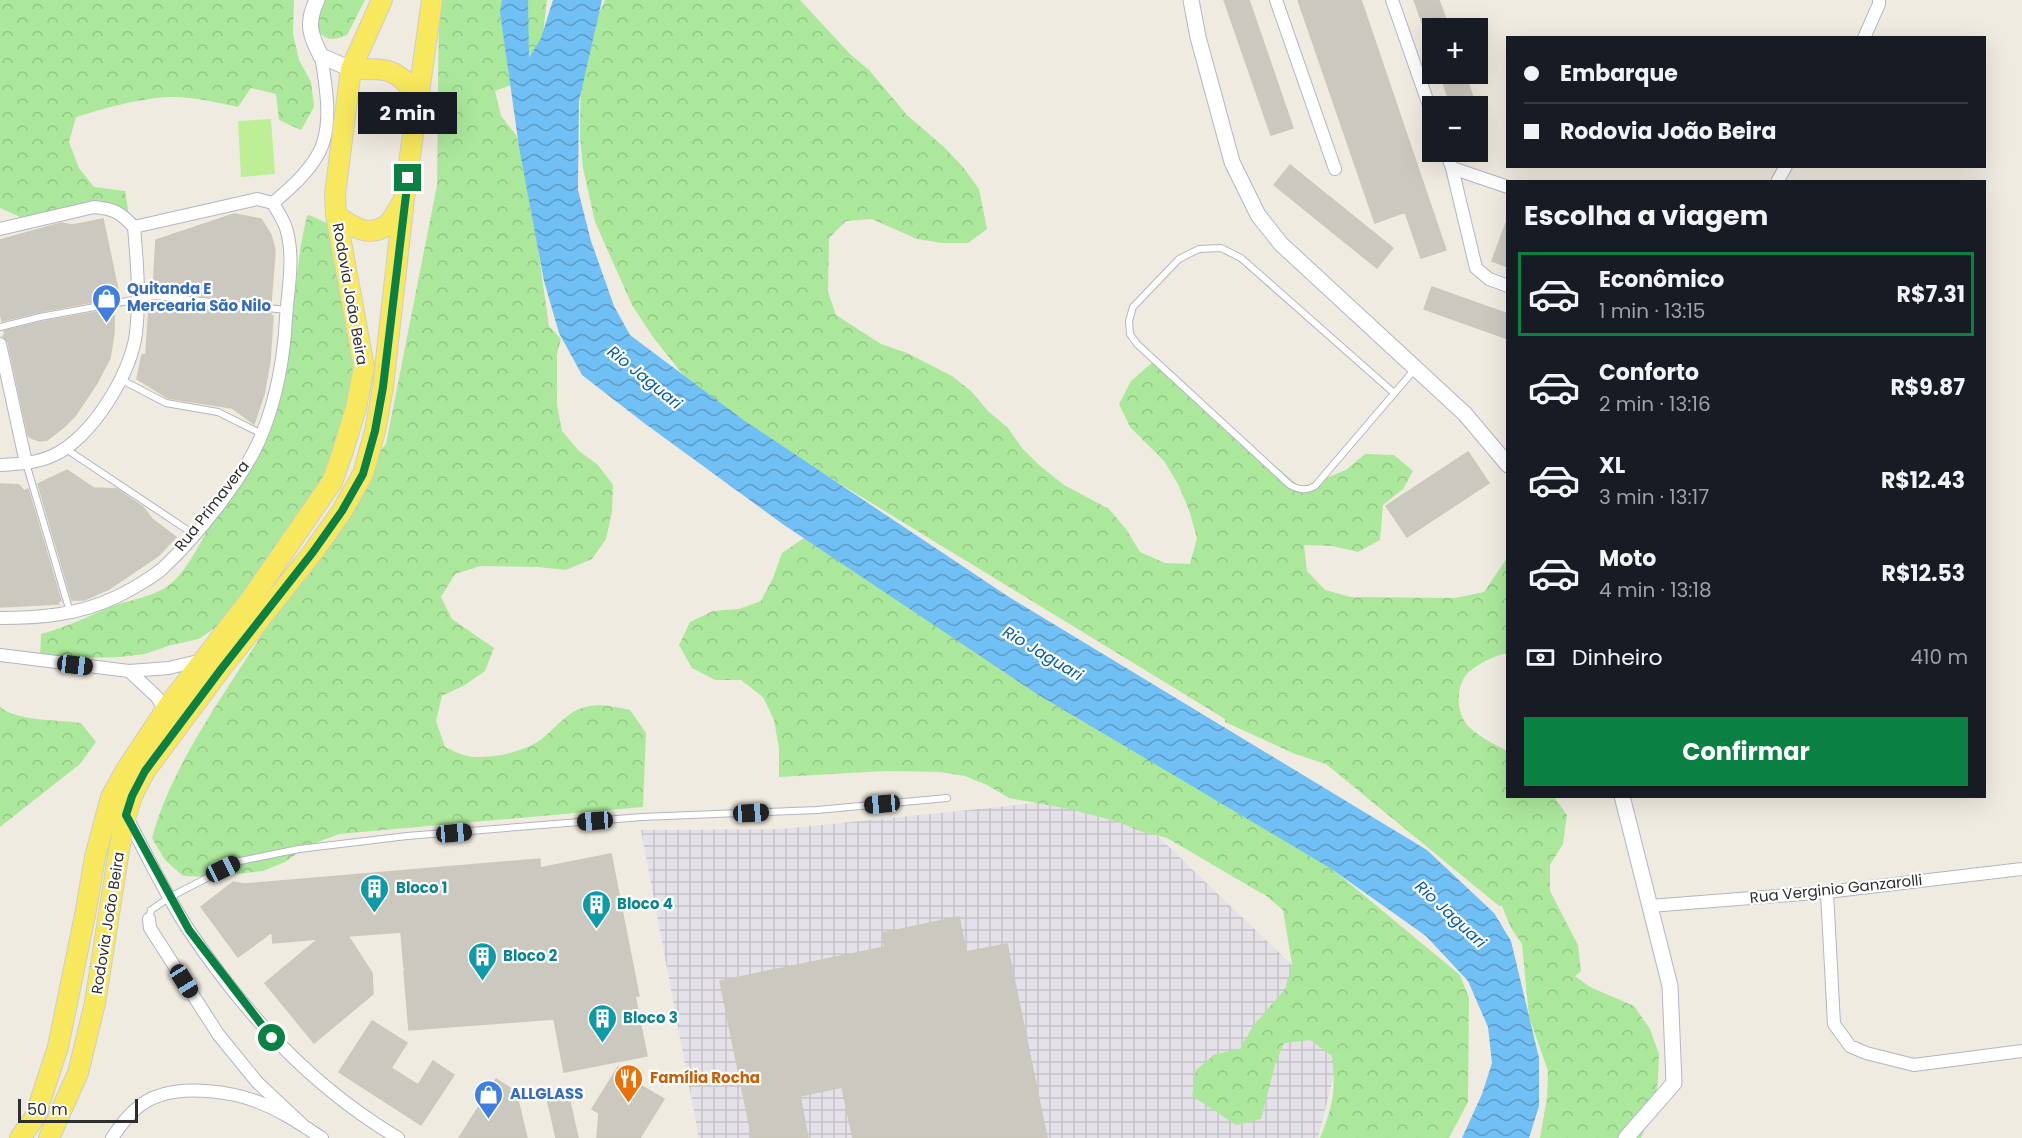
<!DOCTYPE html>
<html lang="pt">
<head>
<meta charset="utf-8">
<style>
  :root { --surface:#171b24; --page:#20242c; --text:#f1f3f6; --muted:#9ea1a6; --line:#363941; --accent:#0b8043 }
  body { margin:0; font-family:Poppins,sans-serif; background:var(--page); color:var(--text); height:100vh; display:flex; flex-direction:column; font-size:22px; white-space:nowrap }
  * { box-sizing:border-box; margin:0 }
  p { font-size:20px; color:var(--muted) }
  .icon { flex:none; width:33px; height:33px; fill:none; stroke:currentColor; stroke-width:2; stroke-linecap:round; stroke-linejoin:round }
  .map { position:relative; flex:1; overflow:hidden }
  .side { position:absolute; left:1506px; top:180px; width:480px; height:618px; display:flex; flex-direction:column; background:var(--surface); border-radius:0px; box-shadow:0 6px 24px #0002 }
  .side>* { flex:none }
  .hud { position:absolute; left:1506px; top:36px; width:480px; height:132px; border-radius:0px; box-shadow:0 6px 24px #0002; display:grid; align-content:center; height:132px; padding:0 18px; background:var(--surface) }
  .tools { position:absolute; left:1422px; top:18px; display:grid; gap:12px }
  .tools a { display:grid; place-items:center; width:66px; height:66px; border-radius:0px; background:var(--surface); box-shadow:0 6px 24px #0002; font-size:30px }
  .scale { position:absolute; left:18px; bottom:15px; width:120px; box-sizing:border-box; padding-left:6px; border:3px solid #2e2e2e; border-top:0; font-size:16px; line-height:21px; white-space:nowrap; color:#2e2e2e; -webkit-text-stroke:4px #fff; paint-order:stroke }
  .end { position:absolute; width:27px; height:27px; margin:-14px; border:8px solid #0b8043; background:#fff; box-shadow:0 0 0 3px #fff }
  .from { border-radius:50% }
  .bubble { position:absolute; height:42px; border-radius:0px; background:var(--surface); box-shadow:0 6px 24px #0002; font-size:20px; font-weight:700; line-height:42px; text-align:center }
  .car { position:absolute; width:18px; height:36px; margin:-18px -9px; border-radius:8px; box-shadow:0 0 4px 2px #0007; background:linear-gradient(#222 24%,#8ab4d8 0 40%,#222 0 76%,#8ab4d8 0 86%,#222 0) }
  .hud b { display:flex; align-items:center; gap:21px; height:57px; font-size:22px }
  .hud b+b { border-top:2px solid var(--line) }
  .hud i { width:15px; height:15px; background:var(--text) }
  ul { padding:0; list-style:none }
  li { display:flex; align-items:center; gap:18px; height:84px; margin:0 12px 9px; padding:0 6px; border:3px solid transparent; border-radius:0px }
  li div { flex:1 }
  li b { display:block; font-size:22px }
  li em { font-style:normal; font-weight:700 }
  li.current { border-color:var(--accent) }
  li>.icon { width:54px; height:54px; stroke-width:1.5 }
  h2 { padding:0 18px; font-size:27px; line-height:72px }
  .pay { display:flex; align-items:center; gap:15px; height:66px; padding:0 18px; font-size:22px }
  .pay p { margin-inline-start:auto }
  .button { display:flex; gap:12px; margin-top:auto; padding:12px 18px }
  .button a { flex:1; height:69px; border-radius:0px; background:var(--accent); color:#fff; font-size:24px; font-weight:700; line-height:69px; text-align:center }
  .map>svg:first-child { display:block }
  .industrial { fill:url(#industrial-grid) }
  .forest { fill:url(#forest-crowns) }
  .pitch { fill:#beef96 }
  .water { fill:url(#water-waves) }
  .building { fill:#cbc8bf; stroke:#ccc8b9; stroke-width:1.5 }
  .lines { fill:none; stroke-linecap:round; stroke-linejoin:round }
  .service-casing { stroke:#b4b4c2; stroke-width:8 }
  .minor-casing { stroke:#b4b4c2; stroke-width:14 }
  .tertiary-casing { stroke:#b4b4c2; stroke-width:17 }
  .primary-casing { stroke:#cdcdcd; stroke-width:22 }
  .service { stroke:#fff; stroke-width:6 }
  .minor { stroke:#fff; stroke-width:12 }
  .tertiary { stroke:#fff; stroke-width:15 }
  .primary { stroke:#f8e85d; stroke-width:20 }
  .route { stroke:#0b8043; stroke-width:8 }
  .labels { text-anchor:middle; stroke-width:4.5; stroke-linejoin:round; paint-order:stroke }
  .shop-label { font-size:15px; font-weight:bold; fill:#366cbe; stroke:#fff; text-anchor:start }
  .street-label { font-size:15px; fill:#2e2e2e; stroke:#fff }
  .culture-label { font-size:15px; font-weight:bold; fill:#0d838f; stroke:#fff; text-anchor:start }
  .food-label { font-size:15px; font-weight:bold; fill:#c56008; stroke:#fff; text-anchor:start }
  .water-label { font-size:16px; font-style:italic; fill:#075ca9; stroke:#fff }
</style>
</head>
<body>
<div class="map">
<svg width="2022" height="1138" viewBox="0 0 2022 1138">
  <defs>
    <pattern id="industrial-grid" width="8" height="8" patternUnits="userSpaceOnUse" patternTransform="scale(1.5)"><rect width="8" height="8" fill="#e4e1e8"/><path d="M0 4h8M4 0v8" fill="none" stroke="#c4c1c7"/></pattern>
    <pattern id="forest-crowns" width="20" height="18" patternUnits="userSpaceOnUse" patternTransform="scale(1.5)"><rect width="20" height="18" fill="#abe89b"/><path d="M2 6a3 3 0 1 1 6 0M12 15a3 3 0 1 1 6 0" fill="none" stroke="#93c786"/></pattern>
    <pattern id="water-waves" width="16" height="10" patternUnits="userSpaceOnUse" patternTransform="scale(1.5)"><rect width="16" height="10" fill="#70c0f5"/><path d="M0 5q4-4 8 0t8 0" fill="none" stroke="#5c9cc7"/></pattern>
  </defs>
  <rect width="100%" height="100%" fill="#f0ebe0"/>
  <path class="industrial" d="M1115,795l181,174 46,73 -24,96h-619l-58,-308 141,-1z"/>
  <path class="forest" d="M0,0h294l-1,34 6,26 12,22 3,25 -13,23 -22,-10 -3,-26 -25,-6 -13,19c-23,-5 -47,-11 -70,-10 -31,2 -63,11 -92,20l-7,25 10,26 15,19 31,4 4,25 -29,-15 -23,7 -55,10 -22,-10z
    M319,0h46l-18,35c-18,7 -22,5 -34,-10z
    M439,0h108l-4,34 -23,48 -25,9 6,25 15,19 10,29 23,162 12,13 -4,15v51l5,26 17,20 19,14 15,20 -1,26 -6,28 -14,20 -26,11 -28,-3 -57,-1 -26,8 -14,23 11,22 42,29 -9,23 -20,14 -23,11 -6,25 9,26c7,3 14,7 22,9 21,4 59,-4 76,-18 11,-9 22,-23 36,-29 18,-7 33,-3 51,1l16,23 -3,74 -304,27 -31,12 -23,16 -22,9 -51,6 -29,-1 -18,-16 -13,-22c20,-74 72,-143 112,-207 38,-63 74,-130 122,-187l51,-259z
    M605,0h195l50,54 19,16 38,45 37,32 19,20 16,22 8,40 -19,14h-26l-25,-4 -45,-20 -26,2 -17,17 -1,54 8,23 45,29 26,9 45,23 19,15 17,20 20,17 14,20 17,17 25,20 45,24 17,20 14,23 25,11 25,1 7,-26 -8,-28 -11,-26 -14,-23 -34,-34 -11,-23 12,-23 23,-20 147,127 45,-18 19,-16 29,1 19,16 -10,18 -20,16 -3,35 -22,12 -26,-6 -28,-1 3,26 18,19 26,7 104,1 29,-6 23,-34v95c-12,2 -37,14 -43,25 -8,14 -7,36 4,48 11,11 26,18 39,25l1,45 46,1 13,18 -4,29 -13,21v26l28,54 3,26 -6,5 15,11 44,19 16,23 9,25 -1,25 -3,26 -14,33h-101l7,-41 1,-26 -19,-54 -7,-73 -11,-16 -9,-22h-3l-173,-142 -31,-10 -70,-32v-3l-509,-311 -25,-23 -38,-48 -21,-32 -37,-83 -12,-54 -3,-32 1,-76 7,-25z
    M309,215l22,10 27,147 -32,107 -104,144 -23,16 -28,6 -26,9 -25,3 -80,2 1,-25c26,-7 48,-18 72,-28 17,-6 37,-9 52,-18 24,-16 37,-51 52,-75 22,-38 61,-96 68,-139 10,-52 9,-106 22,-158z
    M804,538l439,257 217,180 9,23 -1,104 -19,36h-129c13,-32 16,-47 12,-82l-22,-16 -26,3 -9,22 -14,54 -25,6 -44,-29 4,-26 19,-16 25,-5 13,-23 32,-37 7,-25 -9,-54 -19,-16 -3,-1 -94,-55 -25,-6 -23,-10 -50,-13 -60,-11 -22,-13 -22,-9 -25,-4 -54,-1 -107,6v-29l-5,-28 -11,-23 -22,-17h-26l-23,-12 -13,-23 11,-23 23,-11 26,-2 22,-8 12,-23 9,-25z
    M0,706c12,15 61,14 81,17l15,19 -16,22 -80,63z"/>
  <path class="pitch" d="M271,119l4,55 -34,3 -3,-56z"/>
  <path class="water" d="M502,0h26l1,58 12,-20 12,-38h49l-23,101 -1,89 13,51 23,65 16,29 112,84 267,178 418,253 67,63 17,28 28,117v48l-10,32h-67l20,-44 10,-31 -4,-36 -20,-46 -42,-45 -96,-68 -293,-174 -253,-169 -140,-102 -62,-48 -23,-42 -15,-52 -25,-134 -19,-135z"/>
  <path class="building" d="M1224,0h25l44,128 -22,7z
    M1298,0h63l85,250 -25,8 -16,-46 -30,11z
    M1414,0h25l10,28h-25z
    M1440,74h25l11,32h-25z
    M1290,165l103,83 -16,20 -103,-83z
    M234,214l27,5 10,16 4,15 -4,53 -118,-12 3,-51z
    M103,219l16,76 -5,1v2l-75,14 -37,9 -2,-9v-72l61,-17 12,2z
    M1506,223h2v44l-16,-6z
    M1432,287l76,27v25l-84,-30z
    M155,301l116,13 -1,2h3l-3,45 -6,33 -10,30 -22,-16 -64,-10 -31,-19 5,-24 4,-1 3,-48h3v-4z
    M114,309v24l-4,25 -13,25 -22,33 -11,11 -17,13 -7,1 -9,-3 -3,-3 -20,-93 -5,-6 2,-2 -1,-3 37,-9z
    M1468,452l21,31 -82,54 -21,-31z
    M67,470l27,18 23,1 26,18 9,12 24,18 -18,19 -49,33 -25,11h-12l-34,-116z
    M0,484l19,1 5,6 4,-2 33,112h-3l1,3 -59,3z
    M611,854l28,142h-4l12,60 -83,16 -10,-53 -145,11 -5,-59 5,-6 -5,3 -3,-36 -53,4 24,37 1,21 -59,49 -49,-60 53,-44 -45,4 -1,-11 -34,25 -37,-50 32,-25 11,2 296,-25v9z
    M959,917l7,35 41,-8 40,194h-194l-11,-51 -42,9 8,42h-56l-32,-157 165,-34 -3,-14z
    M372,1021l35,22 -16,25 27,17 15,-24 21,14 -33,50 -82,-53z
    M618,1067l17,11 -2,3 31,18 -24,39h-43l2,-25 -7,-4z
    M496,1079l20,13 11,46h-68z
    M568,1093l10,45h-22l-9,-40z"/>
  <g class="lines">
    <defs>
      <path id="service" d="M0,327l40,-10 115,-21 131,14
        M120,379l46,24 52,9 44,22
        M1394,393l-153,-135 -20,-10 -22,1 -20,10 -46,48 -4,14 1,13 7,10 153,141c9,5 16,6 25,1l100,-117
        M66,449l129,86
        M26,463l44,149
        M149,919l2,-9 19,-13 70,-36 59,-12 108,-13 235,-19 175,-7 130,-12"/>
      <path id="minor" d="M1276,0l59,169
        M1392,0l40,114
        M1864,38l15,-34v-4
        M1446,152l6,16 24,100 13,11 19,7
        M1452,168l56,19
        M1777,182l9,-16
        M273,203c16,-14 33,-28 44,-47 17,-27 9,-70 4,-100
        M134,227l123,-28 16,4
        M0,229l94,-22c20,2 26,5 40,20
        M0,344l26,119
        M0,465c18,-1 38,-2 54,-10 38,-18 77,-81 82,-122 4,-34 1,-72 -2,-106
        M0,618c40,0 79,-3 116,-21 13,-6 35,-19 46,-28 34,-32 83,-92 100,-135 15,-37 22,-77 24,-116 2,-29 9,-61 0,-90 -3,-9 -9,-17 -13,-25
        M0,655l129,16 40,-3 33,-8
        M129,671l28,26 8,14
        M126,816c21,39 40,80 64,116 57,84 121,154 208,206
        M1827,892l7,132 16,22 16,7 48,12 108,-14
        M1650,906l177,-14 195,-23
        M149,919l1,9 68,106 39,48 49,46
        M112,1138c11,-17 26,-36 46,-42 28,-10 72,-5 100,6 22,8 44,23 64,36"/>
      <path id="tertiary" d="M317,0c-11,23 -7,35 4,56l30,13
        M1191,0l7,37 34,125 26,53 23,29 184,170 43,51
        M1622,796l48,190 4,97 -48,55"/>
      <path id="primary" d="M351,69c40,0 42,-2 69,28
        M336,215c15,11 35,25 53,8 5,-5 9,-14 13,-20
        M20,1138l15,-21 23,-70 28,-137 9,-53 16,-60 15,-27 45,-68 80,-103 81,-117 10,-28 14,-46 8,-41 -28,-152 -1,-21 16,-125 31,-69
        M49,1138l29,-65 17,-70 24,-153 7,-35 6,-19 13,-25 77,-104 91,-115 29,-41 21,-37 12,-43 8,-44 21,-188 28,-199"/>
    </defs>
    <use href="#service" class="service-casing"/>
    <use href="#minor" class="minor-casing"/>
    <use href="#tertiary" class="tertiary-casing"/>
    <use href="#primary" class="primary-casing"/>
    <use href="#service" class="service"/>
    <use href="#minor" class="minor"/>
    <use href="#tertiary" class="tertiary"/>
    <use href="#primary" class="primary"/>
  </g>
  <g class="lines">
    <path class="route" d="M272,1038l-83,-108 -63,-115 6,-19 13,-25 77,-103 91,-116 29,-41 21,-37 12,-43 8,-44 25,-209"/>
  </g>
  <defs>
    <symbol id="shop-pin" viewBox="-11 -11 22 30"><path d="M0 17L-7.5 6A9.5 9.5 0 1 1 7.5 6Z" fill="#3f7fe0" stroke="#fff"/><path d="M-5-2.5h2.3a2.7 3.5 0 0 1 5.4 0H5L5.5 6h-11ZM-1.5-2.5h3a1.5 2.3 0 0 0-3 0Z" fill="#fff"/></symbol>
    <symbol id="building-pin" viewBox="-11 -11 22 30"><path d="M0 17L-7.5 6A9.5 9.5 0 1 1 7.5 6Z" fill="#0f9aa8" stroke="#fff"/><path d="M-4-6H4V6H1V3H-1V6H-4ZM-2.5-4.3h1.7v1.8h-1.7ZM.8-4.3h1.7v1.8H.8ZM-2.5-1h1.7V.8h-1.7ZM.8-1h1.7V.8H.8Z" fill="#fff"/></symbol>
    <symbol id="restaurant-pin" viewBox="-11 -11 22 30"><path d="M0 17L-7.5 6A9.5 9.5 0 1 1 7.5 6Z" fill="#e8710a" stroke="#fff"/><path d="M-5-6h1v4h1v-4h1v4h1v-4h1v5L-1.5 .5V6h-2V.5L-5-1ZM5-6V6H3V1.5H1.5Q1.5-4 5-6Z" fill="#fff"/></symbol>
  </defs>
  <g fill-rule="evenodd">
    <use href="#shop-pin" x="90" y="282" width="33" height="45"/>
    <use href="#building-pin" x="358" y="872" width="33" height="45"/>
    <use href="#building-pin" x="580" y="888" width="33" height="45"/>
    <use href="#building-pin" x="466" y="940" width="33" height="45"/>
    <use href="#building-pin" x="586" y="1002" width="33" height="45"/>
    <use href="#restaurant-pin" x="612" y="1062" width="33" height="45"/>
    <use href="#shop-pin" x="472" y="1078" width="33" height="45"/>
  </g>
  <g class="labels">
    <g class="shop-label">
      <text x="127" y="294">Quitanda E<tspan x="127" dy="17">Mercearia São Nilo</tspan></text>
      <text x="510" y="1099">ALLGLASS</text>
    </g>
    <g class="street-label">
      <text transform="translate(350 294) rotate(80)" y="5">Rodovia João Beira</text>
      <text transform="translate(212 506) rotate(-52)" y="5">Rua Primavera</text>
      <text transform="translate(1836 889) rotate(-6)" y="5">Rua Verginio Ganzarolli</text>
      <text transform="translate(108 923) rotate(-81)" y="5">Rodovia João Beira</text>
    </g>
    <g class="culture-label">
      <text x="396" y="893">Bloco 1</text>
      <text x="617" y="909">Bloco 4</text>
      <text x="503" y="961">Bloco 2</text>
      <text x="623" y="1023">Bloco 3</text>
    </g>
    <g class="food-label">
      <text x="650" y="1083">Família Rocha</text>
    </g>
    <g class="water-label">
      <text transform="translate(645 377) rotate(39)" y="6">Rio Jaguari</text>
      <text transform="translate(1043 653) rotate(31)" y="6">Rio Jaguari</text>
      <text transform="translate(1451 914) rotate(43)" y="6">Rio Jaguari</text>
    </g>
  </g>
</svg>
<div class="tools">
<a>+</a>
<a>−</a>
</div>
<div class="scale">50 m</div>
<i class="end from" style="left:272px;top:1038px"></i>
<i class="end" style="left:408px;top:178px"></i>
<div class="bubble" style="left:358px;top:92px;width:99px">2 min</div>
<i class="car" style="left:75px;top:665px;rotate:97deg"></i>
<i class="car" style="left:882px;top:804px;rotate:265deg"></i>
<i class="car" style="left:751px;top:813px;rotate:87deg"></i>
<i class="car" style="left:595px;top:821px;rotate:266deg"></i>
<i class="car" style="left:454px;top:833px;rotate:85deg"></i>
<i class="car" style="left:223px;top:869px;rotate:64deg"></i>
<i class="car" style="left:184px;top:981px;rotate:148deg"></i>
<div class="hud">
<b><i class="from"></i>Embarque</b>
<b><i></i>Rodovia João Beira</b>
</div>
<section class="side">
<h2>Escolha a viagem</h2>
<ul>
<li class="current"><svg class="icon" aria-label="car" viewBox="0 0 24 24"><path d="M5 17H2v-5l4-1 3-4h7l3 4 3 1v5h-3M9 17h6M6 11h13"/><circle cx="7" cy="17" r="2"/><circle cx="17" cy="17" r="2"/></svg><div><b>Econômico</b><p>1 min · 13:15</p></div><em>R$7.31</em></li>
<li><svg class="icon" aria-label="car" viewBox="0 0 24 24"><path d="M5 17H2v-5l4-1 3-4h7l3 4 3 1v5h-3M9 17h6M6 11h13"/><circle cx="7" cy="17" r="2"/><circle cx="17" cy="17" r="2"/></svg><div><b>Conforto</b><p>2 min · 13:16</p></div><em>R$9.87</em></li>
<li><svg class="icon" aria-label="car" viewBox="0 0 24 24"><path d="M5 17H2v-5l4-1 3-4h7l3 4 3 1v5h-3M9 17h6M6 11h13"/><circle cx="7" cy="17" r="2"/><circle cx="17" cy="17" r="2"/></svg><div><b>XL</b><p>3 min · 13:17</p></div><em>R$12.43</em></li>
<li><svg class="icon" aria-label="car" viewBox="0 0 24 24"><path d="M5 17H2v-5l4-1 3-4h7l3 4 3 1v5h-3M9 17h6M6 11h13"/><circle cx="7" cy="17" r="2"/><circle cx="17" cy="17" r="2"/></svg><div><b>Moto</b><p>4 min · 13:18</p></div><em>R$12.53</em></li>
</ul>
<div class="pay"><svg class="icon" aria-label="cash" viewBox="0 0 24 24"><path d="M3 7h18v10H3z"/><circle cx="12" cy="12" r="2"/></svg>Dinheiro<p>410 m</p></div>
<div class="button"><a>Confirmar</a></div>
</section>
</div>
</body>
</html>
